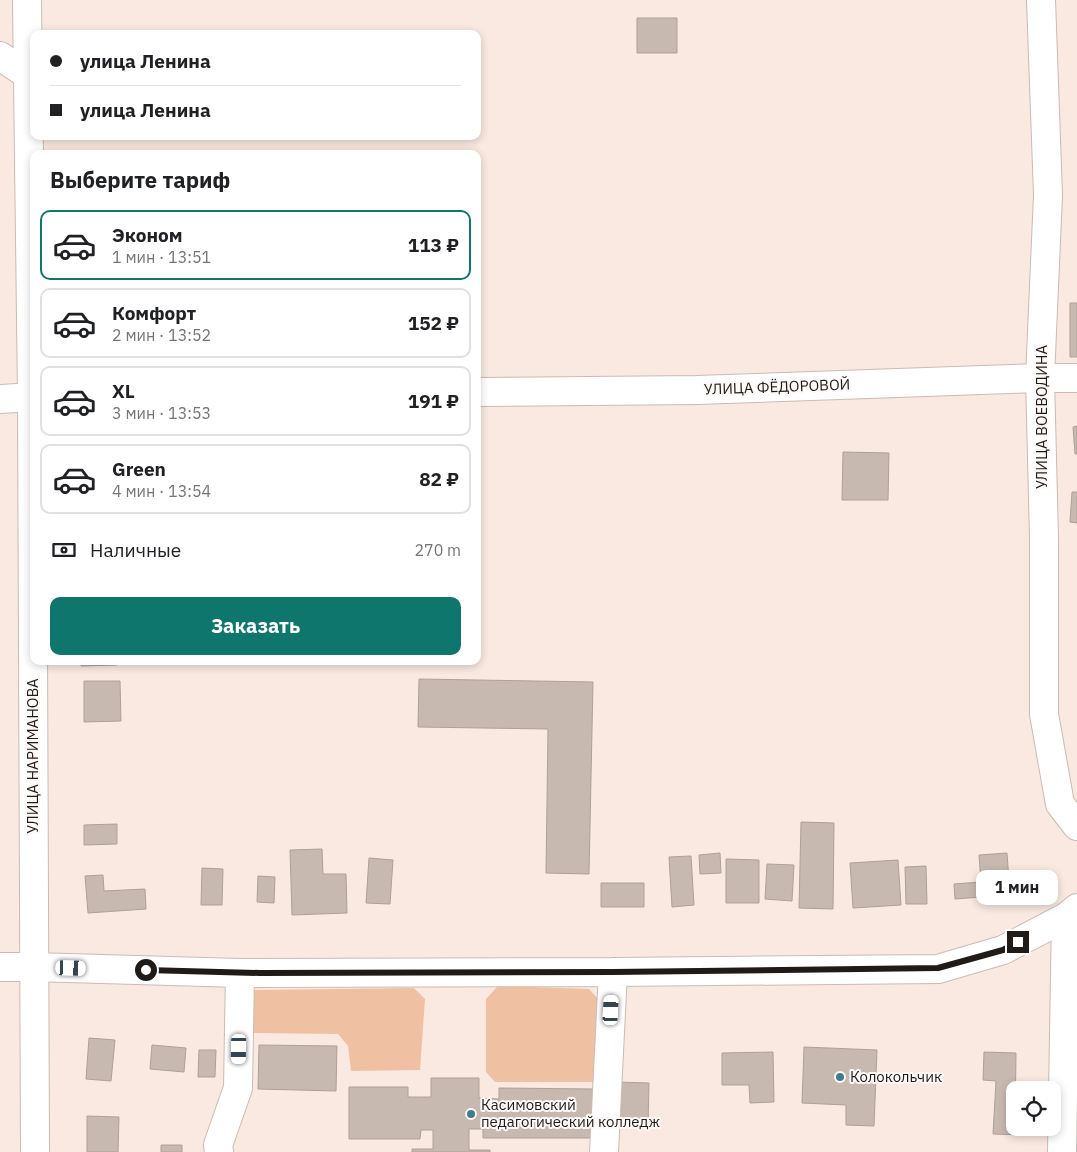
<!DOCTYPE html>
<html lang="ru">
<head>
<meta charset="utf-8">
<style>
  :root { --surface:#fff; --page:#f6f6f6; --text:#202124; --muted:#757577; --line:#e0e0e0; --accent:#0f766e }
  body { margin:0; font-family:"IBM Plex Sans",sans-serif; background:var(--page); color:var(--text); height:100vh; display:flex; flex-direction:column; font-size:19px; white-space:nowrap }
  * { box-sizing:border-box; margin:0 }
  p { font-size:16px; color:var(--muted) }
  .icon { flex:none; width:28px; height:28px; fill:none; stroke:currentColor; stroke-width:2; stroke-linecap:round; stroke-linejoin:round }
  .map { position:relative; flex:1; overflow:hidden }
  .drawer { position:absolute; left:30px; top:150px; width:451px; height:515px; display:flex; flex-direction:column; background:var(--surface); border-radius:10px; box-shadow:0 2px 8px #0003 }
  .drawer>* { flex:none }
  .guide { position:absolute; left:30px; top:30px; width:451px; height:110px; border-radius:10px; box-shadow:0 2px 8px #0003; display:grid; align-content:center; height:110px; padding:0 20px; background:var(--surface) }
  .controls { position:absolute; left:1006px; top:1081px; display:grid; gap:10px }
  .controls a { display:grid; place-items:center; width:55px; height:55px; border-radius:10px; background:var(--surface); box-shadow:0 2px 8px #0003; font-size:25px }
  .end { position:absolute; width:22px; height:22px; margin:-11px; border:6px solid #211b18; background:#fff; box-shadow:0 0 0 2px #fff }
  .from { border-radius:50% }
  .bubble { position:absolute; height:35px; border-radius:10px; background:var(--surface); box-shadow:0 2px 8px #0003; font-size:16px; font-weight:700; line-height:35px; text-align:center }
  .car { position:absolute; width:15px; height:30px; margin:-15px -8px; border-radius:6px; box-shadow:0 0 4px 1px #0007; background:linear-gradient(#fff 24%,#345 0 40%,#fff 0 76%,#345 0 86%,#fff 0) }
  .guide b { display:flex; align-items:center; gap:18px; height:48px; font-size:19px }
  .guide b+b { border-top:1px solid var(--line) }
  .guide i { width:12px; height:12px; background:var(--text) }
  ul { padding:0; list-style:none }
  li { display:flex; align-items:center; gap:15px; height:70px; margin:0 10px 8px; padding:0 10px; border:2px solid var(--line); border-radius:10px }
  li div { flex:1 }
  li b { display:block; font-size:19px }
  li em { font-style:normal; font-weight:700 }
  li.active { border-color:var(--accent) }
  li>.icon { width:45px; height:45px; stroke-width:1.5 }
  h2 { padding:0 20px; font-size:22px; line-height:60px }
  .pay { display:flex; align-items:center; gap:12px; height:55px; padding:0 20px; font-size:19px }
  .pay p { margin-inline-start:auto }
  .cta { display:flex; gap:10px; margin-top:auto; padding:10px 20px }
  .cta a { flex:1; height:58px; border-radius:10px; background:var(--accent); color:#fff; font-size:20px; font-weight:700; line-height:58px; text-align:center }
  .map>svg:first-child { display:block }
  .green { fill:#f0c0a3 }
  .building { fill:#c8b9b0; stroke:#afa097 }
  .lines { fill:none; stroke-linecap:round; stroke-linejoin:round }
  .minor-casing { stroke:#cbbbb2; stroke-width:30 }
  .minor { stroke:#fff; stroke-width:28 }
  .route { stroke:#211b18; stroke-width:6 }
  .poi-dot { fill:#3c7e8f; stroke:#fdf9f7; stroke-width:2 }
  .labels { text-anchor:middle; stroke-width:4; stroke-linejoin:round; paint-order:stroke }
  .street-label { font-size:15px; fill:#211b18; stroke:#fdf9f7 }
  .poi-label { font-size:15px; fill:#211b18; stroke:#fdf9f7; text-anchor:start }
</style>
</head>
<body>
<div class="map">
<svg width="1077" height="1152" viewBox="0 0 1077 1152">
  <rect width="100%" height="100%" fill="#f9e9e0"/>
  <path class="green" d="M498,986l91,3 11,12 -1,81h-104l-9,-10v-73z
    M414,988l11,11 -5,71 -69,1 -3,-25 -10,-12 -89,-1 -2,-29 8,-14z"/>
  <path class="building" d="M637,18h40v35h-40z
    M1070,303h7v54h-7z
    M1077,426v28h-2l-2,-27z
    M843,452l46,1 -1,47h-46z
    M1072,492h5v31l-7,-1z
    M81,661h36v4l-36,1z
    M419,679l174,3 -4,192 -43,-1 2,-144 -130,-2z
    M84,681h36l1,40 -37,1z
    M801,822l33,1 -1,86 -34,-1z
    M117,824v20l-33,1v-20z
    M322,849l1,25h23l1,39 -55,2 -2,-65z
    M720,853l1,20 -21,1 -1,-19z
    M1007,853l3,42 -55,4 -1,-15 27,-2 -2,-27z
    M691,856l3,49 -22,2 -3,-50z
    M369,858l24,2 -3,44 -24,-1z
    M726,859l33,1v43h-33z
    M898,860l3,45 -48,3 -3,-45z
    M767,864l27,1 -2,36 -27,-2z
    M926,866l1,38h-21l-1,-37z
    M202,868l21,1 -1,36h-21z
    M103,875l1,16 41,-2 1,20 -58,4 -3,-37z
    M258,876l17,1 -1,26 -17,-1z
    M601,883h43v24h-43z
    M89,1038l26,2 -4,41 -25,-2z
    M152,1045l34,3 -2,24 -34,-3z
    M259,1045l78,1 -1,45 -78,-2z
    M804,1047l73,3 -3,76 -28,-1v-20l-44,-2z
    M199,1050h17l-1,27h-17z
    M773,1052l1,50 -24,1 -1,-18h-27v-32z
    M984,1052l32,1 -1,75h9v7l-31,-1 3,-53 -13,-1z
    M431,1078h48v20l20,1v-11l94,1v49h-110v-9h-14v21h21v2h-78v-3h21v-19h-12l-1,9h-71v-52h59v10h23z
    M616,1082l33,1 -1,44 -33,-1z
    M87,1116l32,1 -1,35h-31z
    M161,1145h21v7h-21z"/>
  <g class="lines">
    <defs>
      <path id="minor" d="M27,0l5,397 3,755
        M1041,0l7,195 -8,183 4,160v176l16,90 17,22
        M0,56l28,19
        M478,392l219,-2 343,-12h37
        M0,399l34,-2
        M0,967h33l207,6 373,-1 325,-3 65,-19 63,-33 11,-9
        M219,1152l-1,-7 20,-57 2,-115
        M604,1152l9,-180
        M1062,1152l4,-235"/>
    </defs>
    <use href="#minor" class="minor-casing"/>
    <use href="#minor" class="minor"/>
  </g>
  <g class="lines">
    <path class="route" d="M146,970l114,3 353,-1 325,-4 65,-18 15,-8"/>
  </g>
  <g class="poi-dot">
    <circle cx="840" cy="1077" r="5"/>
    <circle cx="471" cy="1114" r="5"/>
  </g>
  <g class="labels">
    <g class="street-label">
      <text transform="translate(777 387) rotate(-2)" y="5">УЛИЦА ФЁДОРОВОЙ</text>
      <text transform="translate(1042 417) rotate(-90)" y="5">УЛИЦА ВОЕВОДИНА</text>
      <text transform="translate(33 756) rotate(-90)" y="5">УЛИЦА НАРИМАНОВА</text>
    </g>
    <g class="poi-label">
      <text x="850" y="1082">Колокольчик</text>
      <text x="481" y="1110">Касимовский<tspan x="481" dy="17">педагогический колледж</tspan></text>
    </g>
  </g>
</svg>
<div class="controls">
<a><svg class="icon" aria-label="locate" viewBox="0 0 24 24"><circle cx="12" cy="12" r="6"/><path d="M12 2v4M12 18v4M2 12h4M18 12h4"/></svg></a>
</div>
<i class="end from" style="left:146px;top:970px"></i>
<i class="end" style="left:1018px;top:942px"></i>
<div class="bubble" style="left:976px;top:870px;width:82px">1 мин</div>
<i class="car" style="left:71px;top:968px;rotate:92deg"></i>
<i class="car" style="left:611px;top:1010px;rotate:3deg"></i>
<i class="car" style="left:239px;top:1049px;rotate:181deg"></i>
<div class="guide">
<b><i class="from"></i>улица Ленина</b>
<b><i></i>улица Ленина</b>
</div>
<section class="drawer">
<h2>Выберите тариф</h2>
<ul>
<li class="active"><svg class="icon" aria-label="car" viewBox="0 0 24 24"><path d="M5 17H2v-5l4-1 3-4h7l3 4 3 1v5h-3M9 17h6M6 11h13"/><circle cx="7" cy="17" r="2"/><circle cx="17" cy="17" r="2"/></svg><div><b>Эконом</b><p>1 мин · 13:51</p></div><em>113 ₽</em></li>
<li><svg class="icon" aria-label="car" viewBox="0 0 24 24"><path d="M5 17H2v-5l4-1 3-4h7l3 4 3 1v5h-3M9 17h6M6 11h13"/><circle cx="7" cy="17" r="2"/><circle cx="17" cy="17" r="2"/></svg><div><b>Комфорт</b><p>2 мин · 13:52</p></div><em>152 ₽</em></li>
<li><svg class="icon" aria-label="car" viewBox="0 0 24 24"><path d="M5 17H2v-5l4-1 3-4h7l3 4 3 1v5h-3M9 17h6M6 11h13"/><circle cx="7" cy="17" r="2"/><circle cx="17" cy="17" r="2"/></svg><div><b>XL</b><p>3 мин · 13:53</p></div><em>191 ₽</em></li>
<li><svg class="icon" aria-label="car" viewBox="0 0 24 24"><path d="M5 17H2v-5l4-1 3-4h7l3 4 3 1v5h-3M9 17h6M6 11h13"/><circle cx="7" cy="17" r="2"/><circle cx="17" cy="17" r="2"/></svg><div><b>Green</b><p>4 мин · 13:54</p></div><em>82 ₽</em></li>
</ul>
<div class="pay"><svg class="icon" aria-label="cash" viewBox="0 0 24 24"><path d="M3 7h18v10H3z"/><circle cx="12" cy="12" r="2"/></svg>Наличные<p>270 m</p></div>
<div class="cta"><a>Заказать</a></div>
</section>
</div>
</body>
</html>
